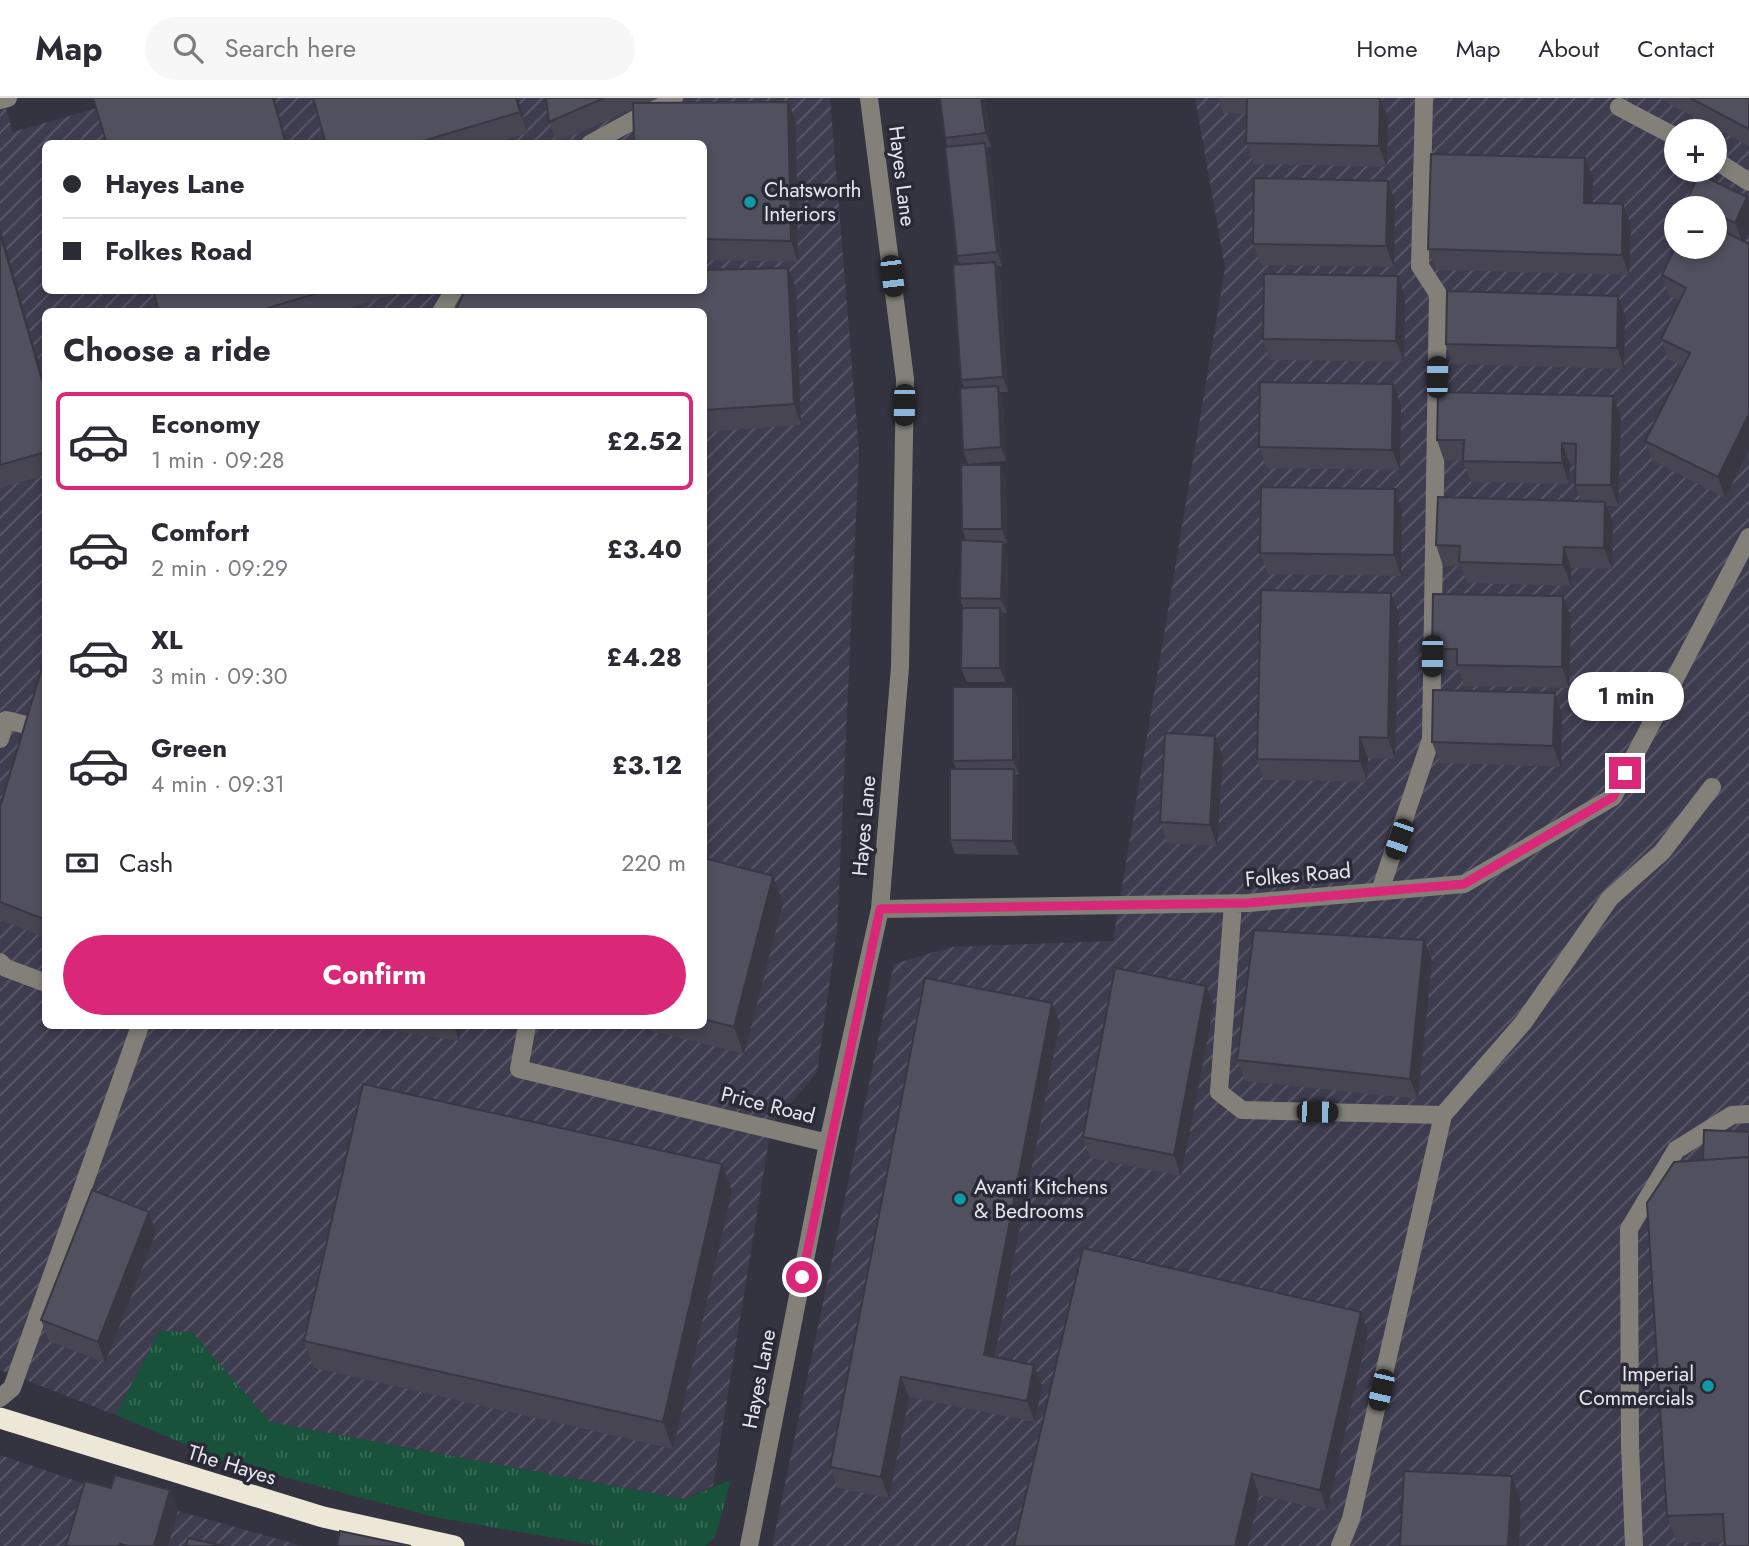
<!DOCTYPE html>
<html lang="en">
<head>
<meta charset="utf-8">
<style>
  :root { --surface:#fff; --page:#f7f7f7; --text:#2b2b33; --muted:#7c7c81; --line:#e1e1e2; --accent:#db2777 }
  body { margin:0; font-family:Jost,sans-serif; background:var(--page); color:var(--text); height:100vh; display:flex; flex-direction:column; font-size:26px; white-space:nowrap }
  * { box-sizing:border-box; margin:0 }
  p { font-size:23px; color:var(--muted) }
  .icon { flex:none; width:38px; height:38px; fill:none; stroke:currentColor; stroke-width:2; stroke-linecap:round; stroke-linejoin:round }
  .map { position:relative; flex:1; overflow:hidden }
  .sheet { position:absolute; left:42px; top:210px; width:665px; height:721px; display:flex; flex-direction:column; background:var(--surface); border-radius:10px; box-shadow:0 4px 10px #0003 }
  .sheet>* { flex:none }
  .banner { position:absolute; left:42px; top:42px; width:665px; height:154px; border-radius:10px; box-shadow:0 4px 10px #0003; display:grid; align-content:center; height:154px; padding:0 21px; background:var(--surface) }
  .tools { position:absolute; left:1664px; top:21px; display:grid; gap:14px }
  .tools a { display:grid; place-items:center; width:63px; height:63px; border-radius:50%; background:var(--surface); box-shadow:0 4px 10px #0003; font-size:35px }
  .end { position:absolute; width:32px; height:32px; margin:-16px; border:9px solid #db2777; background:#fff; box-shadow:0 0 0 4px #fff }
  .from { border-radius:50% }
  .bubble { position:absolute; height:49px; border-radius:24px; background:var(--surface); box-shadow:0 4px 10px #0003; font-size:23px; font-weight:700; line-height:49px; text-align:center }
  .car { position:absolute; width:21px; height:42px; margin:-21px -10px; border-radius:9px; box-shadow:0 0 5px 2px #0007; background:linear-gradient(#222 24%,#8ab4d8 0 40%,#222 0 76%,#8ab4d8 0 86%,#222 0) }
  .banner b { display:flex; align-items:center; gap:24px; height:66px; font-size:26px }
  .banner b+b { border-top:2px solid var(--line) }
  .banner i { width:18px; height:18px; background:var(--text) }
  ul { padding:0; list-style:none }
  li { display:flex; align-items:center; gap:21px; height:98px; margin:0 14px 10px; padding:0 7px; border:4px solid transparent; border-radius:10px }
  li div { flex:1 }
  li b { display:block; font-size:26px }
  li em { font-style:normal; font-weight:700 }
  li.current { border-color:var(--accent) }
  li>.icon { width:63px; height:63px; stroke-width:1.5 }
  h2 { padding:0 21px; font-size:32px; line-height:84px }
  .pay { display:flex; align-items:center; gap:18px; height:77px; padding:0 21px; font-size:26px }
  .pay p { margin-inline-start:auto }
  .cta { display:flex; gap:14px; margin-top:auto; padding:14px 21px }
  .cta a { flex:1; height:80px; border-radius:42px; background:var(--accent); color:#fff; font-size:28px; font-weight:700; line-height:80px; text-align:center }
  header { display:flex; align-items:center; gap:42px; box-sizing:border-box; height:98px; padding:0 35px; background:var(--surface); border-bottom:2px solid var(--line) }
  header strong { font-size:33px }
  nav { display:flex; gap:38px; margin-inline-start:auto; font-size:24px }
  .search { width:490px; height:63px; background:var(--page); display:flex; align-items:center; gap:18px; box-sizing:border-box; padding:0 24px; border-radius:38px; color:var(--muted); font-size:26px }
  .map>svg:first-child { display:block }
  .industrial { fill:url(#industrial-furrows); fill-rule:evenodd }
  .park { fill:url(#park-tufts) }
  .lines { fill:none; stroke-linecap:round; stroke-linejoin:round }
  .minor { stroke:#828079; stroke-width:18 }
  .highway { stroke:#ece7d7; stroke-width:21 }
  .wall { fill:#464551 }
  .shaded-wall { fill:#393842 }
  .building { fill:#51505e; stroke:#393842; stroke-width:2 }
  .route { stroke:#db2777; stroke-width:9 }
  .culture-dot { fill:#0f9aa8; stroke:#2a2a36; stroke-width:2.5 }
  .labels { text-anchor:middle; stroke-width:7; stroke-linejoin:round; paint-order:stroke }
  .street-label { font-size:21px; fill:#e7e6ef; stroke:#2a2a36 }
  .poi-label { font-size:21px; fill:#e7e6ef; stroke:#2a2a36; text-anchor:start }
</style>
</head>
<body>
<header>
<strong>Map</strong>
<div class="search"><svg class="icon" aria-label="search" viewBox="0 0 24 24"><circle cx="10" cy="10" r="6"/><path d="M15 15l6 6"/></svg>Search here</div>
<nav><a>Home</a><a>Map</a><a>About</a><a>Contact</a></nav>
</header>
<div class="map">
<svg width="1749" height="1448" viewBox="0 0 1749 1448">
  <defs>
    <pattern id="industrial-furrows" width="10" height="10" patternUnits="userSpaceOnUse" patternTransform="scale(1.75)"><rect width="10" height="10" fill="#3e3c4f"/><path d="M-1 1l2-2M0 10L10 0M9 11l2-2" fill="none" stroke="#5a5869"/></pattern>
    <pattern id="park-tufts" width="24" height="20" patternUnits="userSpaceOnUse" patternTransform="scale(1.75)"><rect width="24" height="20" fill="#19523a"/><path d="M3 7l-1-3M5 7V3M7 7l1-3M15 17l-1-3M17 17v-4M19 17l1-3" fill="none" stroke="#3a6b57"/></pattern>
  </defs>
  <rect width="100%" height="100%" fill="#343440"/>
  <path class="industrial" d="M0,0h3l10,34 120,-34h697l29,354 -22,478 -20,142 -46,55 -58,359 -29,13 -415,-77 -77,-90 -33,-1 -43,84 -116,-45zM46,46h658v146h-658zM46,214h658v714h-658z
    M1195,0h554v1448h-977l122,-582 58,-17 161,-6 112,-673zM1676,33h39v39h-39zM1676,110h39v39h-39z
    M0,1357l106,36 197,55h-303z"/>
  <path class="park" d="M159,1233l33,1 78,90 414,77 47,-19 -16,57 -10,9h-105l-165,-29 -208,-55 -111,-47z"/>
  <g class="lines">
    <path class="minor" d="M0,2l8,-2
      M1619,9l57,30
      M590,46l84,-46
      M1715,62l34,22
      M441,214l13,-22
      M0,641l6,-19 40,10
      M1380,793l51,-152 7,-445 -18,-28 4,-166
      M1233,805l-14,189 23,18 201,5
      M880,811l368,-6 216,-19 149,-87 136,-260
      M0,864l6,6 40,15
      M527,928l-8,43 309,74
      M0,1300l12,-10 128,-362
      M749,1448l79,-403 52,-234 20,-242 5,-288 -36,-281
      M1340,1448l11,-27 92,-404 80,-92 87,-125 52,-46 50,-65
      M1634,1448l-4,-100 -1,-217 47,-79 56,-35 17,-1"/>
    <path class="highway" d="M0,1320l323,99 131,29"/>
  </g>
  <path class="wall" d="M313,0h205l10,35 -36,11h-166z
    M546,0h112l-10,5 148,19 2,140 -94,-2v-116l-71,-35 -76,34 -8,-21z
    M940,0h45l6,49 -5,1 4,9 12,109h-5l3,10 8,116h-8l3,9 3,60 -38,3 -5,-14 1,-62 -3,-8 -1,-116 -3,-8 -9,-109 -3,-9z
    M1218,0h163l7,19 -1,50 -133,-3 -8,-21 1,-29 -24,-1z
    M1658,0h91v48z
    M1593,80l-1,25 39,22 -2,50 -193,-5 -8,-21z
    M1747,99l2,4 -5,41 5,2v206l-24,48 -72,-37 -8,-20 38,-75 -15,-7 -7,-20 19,-38 -11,-5 -7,-21 53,-28v-39h-25l-3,-8z
    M1395,103l-1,66 -133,-2 -8,-21z
    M0,129l46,161v87l-46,13z
    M788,170l8,20 5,137 -97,7v-120z
    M153,192h242l1,4 -61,18h-176z
    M1405,199l-1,65 -134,-2 -7,-21z
    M1625,218l-1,53 -171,-5 -7,-20z
    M1401,307l-1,65 -133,-2 -8,-21z
    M1621,319l-3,89h-11l6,17 -1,46 -41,-1v18l-104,-3 -6,-17h-18l-7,-21 146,-44 -7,-16 1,-21h-6l-1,20 -98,-2 -8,-21 -19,-1 -7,-20z
    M1006,381l1,64h-4l5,13 -1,57h-5l3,9v60h-38l-6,-14 2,-60 -3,-10 6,-57 -4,-12z
    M1395,391l7,21 -1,66 -133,-2 -8,-21z
    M1399,516l-4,145 -27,-1 -1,24 -103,-2 -7,-21z
    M1571,519l-2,71 -105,-2 -5,-16h-19l-8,-21z
    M46,557v283l-46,-18v-113z
    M1013,589l5,14 1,74h-3l3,9v71l-64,-1 -5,-14 6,-71 -3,-8z
    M1555,595l7,21 -1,53 -121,-4 -8,-21z
    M1215,638l8,21 -6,89 -50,-3 -7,-21z
    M704,760l79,45 -39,151 -113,-28h73z
    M1424,842l8,21 -14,138 -173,-18 -8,-21z
    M1206,888l8,20 -33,170 -91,-18 -7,-21z
    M1052,905l8,20 -65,334 47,28 -7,37 -126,-25 -20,101 -51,-10 -8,-21z
    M358,928h103l-2,15z
    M1703,1062l21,382 -47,1 -10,-27z
    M722,1066l10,27 -59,258 -359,-81 -10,-27z
    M149,1114l7,21 -51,130 -56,-22 -8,-21z
    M1368,1235l-41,178 -68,-16 -245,51z"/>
  <path class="shaded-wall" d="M273,0h1l13,46h-1z
    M516,0h2l10,35 -8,-21z
    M981,0h4l6,49 -5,-14z
    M1380,0l8,19 -1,50 -8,-21z
    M788,4l8,20 2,140 -7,-21z
    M985,45l5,14 12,109 -5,-14z
    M1585,60l8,20 -1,46 -8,-21z
    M1388,83l7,20 -1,66 -8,-21z
    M1747,99l2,4v29l-6,14 -8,-21z
    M1623,106l8,21 -2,50 -7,-20z
    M0,129l46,161v6l-46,-161z
    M995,164l5,14 8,116 -5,-15z
    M788,170l8,20 5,137 -7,-21z
    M1398,178l7,21 -1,65 -8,-21z
    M1618,198l7,20 -1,53 -7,-21z
    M1393,286l8,21 -1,65 -8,-20z
    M998,288l5,15 3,60 -5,-14z
    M1613,298l8,21 -3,89 -7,-21z
    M1749,316v36l-24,48 -7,-21z
    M1562,345l8,21 -1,20 -7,-21z
    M1001,367l5,14 1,64 -5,-14z
    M1395,391l7,21 -1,66 -7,-21z
    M1605,404l8,21 -1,46 -8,-21z
    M1003,444l5,14 -1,57 -6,-14z
    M1564,449l7,21v18l-8,-21z
    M1391,495l8,21 -4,145 -7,-21z
    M1563,498l8,21 -2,71 -7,-21z
    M1000,510l5,14v60l-5,-14z
    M1013,589l5,14 1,74 -6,-15z
    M1555,595l7,21 -1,53 -8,-21z
    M1215,638l8,21 -6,89 -7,-21z
    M1360,639l8,21 -1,24 -7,-21z
    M1014,671l5,15v71l-6,-14z
    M773,778l10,27 -39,151 -10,-27z
    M1424,842l8,21 -14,138 -8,-20z
    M1206,888l8,20 -33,170 -7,-21z
    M1052,905l8,20 -69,352 -7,-20z
    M454,928h7l-2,15z
    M722,1066l10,27 -59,258 -10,-27z
    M149,1114l7,21 -51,130 -7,-21z
    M1361,1214l7,21 -41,178 -7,-21z
    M1034,1267l8,20 -7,37 -8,-21z
    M901,1279l8,20 -20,101 -8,-21z
    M1252,1376l7,21 -11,51h-13z
    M1512,1378l9,27 -2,43h-11z
    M170,1392l8,21 -10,35h-14z"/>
  <path class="building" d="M93,0h180l13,46h-179z
    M313,0h203l4,14 -107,32h-87z
    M546,0h58l-55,24z
    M940,0h41l5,35 -41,5z
    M1247,0h133l-1,48 -133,-3z
    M1690,0h59v31z
    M788,4l3,139 -87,-2v-95h-70l-1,-41z
    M985,45l12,109 -40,4 -12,-109z
    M1431,56l154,4 -1,45 39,1 -1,51 -194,-6z
    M1699,76l48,23 -12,26 -20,-9v-6h-11l-17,-8z
    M1254,80l134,3 -2,65 -133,-2z
    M1715,129l34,17v170l-31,63 -73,-36 45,-88 -29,-14 25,-51 -24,-13 14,-29v1h39z
    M0,135l46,161v58l-46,13z
    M995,164l8,115 -42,3 -8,-115z
    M788,170l6,136 -90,6v-98h-249l10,-22h239v-20z
    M1264,176l134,2 -2,65 -133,-2z
    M153,192h175l-73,22h-96z
    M1447,193l171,5 -1,52 -171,-4z
    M1260,284l133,2 -1,66 -133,-3z
    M998,288l3,61 -38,3 -3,-62z
    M1438,294l175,4 -2,89h-36l1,-41 -14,-1v20l-99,-2 1,-21h-27z
    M961,367h40l1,64h-40z
    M1261,389l134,2 -1,66 -134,-2z
    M1438,399l167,5 -1,46 -40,-1 -1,18 -104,-3 1,-16 -24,-1z
    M961,442l42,2 -2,57 -41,-1z
    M1261,492l130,3 -3,145 -28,-1v24l-103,-2z
    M1433,496l130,2 -1,71 -105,-2v-16h-25z
    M962,510h38v60h-39z
    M46,557v265l-46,-18v-95z
    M953,589h60v73l-60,1z
    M1433,592l122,3 -2,53 -121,-4z
    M1165,635l50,3 -5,89 -50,-3z
    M950,671h64l-1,72 -63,-1z
    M704,760l69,18 -39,151 -30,-8z
    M1254,832l170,10 -14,139 -173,-19z
    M1115,870l91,18 -32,169 -91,-18z
    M925,880l127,25 -68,352 50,10 -7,36 -126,-24 -20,100 -51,-10z
    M363,986l359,80 -59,258 -359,-81z
    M1704,1032l45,2v25l-46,3z
    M1749,1059v389h-24l-2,-32 -56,2 -20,-313 27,-41z
    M92,1092l57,22 -51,130 -57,-22z
    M1083,1150l278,64 -41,178 -68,-16 -17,72h-221z
    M1404,1373l108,5 -4,70h-108z
    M115,1377l55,15 -16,56h-26l-8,-2 -1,2h-53l19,-65 26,7z
    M340,1433l71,15h-74z
    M188,1440l36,8h-38z"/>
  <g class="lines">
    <path class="route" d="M802,1179l78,-368 368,-6 216,-19 149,-87 12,-24"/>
  </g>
  <g class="culture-dot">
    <circle cx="750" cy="104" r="7"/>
    <circle cx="960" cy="1101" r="7"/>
    <circle cx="1708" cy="1288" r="7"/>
  </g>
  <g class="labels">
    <g class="street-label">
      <text transform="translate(902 78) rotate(83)" y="7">Hayes Lane</text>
      <text transform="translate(864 728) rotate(-85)" y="7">Hayes Lane</text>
      <text transform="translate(1298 777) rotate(-5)" y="7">Folkes Road</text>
      <text transform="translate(768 1007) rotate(14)" y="7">Price Road</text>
      <text transform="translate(759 1281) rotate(-79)" y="7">Hayes Lane</text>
      <text transform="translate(232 1367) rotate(17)" y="7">The Hayes</text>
    </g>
    <g class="poi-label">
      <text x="764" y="99">Chatsworth<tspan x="764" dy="24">Interiors</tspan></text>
      <text x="974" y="1096">Avanti Kitchens<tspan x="974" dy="24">&amp; Bedrooms</tspan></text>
      <text x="1694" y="1283" text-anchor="end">Imperial<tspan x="1694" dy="24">Commercials</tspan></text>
    </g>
  </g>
</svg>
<div class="tools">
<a>+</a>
<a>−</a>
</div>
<i class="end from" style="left:802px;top:1179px"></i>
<i class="end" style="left:1625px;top:675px"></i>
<div class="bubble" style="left:1568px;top:574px;width:116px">1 min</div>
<i class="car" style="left:892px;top:178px;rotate:173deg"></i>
<i class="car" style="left:1437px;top:279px;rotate:1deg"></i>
<i class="car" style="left:904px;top:307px;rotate:181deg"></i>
<i class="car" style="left:1432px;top:558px;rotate:181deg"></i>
<i class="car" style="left:1399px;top:741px;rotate:199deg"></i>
<i class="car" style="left:1317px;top:1014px;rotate:91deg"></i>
<i class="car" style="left:1381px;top:1292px;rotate:193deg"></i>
<div class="banner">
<b><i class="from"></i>Hayes Lane</b>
<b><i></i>Folkes Road</b>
</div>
<section class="sheet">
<h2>Choose a ride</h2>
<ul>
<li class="current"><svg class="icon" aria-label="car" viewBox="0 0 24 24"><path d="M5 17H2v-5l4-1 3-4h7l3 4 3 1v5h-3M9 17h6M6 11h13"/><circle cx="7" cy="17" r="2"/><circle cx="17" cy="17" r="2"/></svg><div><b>Economy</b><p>1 min · 09:28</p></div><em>£2.52</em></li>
<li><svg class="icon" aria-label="car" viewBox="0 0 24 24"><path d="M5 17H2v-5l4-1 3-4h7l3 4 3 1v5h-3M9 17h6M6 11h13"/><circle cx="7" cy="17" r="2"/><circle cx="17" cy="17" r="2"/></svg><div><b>Comfort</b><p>2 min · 09:29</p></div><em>£3.40</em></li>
<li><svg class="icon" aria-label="car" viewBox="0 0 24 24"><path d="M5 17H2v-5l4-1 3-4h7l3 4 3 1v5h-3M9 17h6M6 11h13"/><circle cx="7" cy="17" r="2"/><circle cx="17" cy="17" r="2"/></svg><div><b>XL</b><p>3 min · 09:30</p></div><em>£4.28</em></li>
<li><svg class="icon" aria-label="car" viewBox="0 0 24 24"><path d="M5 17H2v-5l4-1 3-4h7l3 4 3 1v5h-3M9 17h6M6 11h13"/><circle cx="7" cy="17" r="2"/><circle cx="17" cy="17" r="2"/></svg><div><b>Green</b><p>4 min · 09:31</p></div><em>£3.12</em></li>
</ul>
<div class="pay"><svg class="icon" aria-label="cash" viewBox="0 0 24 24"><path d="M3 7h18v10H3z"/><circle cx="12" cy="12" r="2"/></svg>Cash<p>220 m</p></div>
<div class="cta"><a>Confirm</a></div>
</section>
</div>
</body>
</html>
